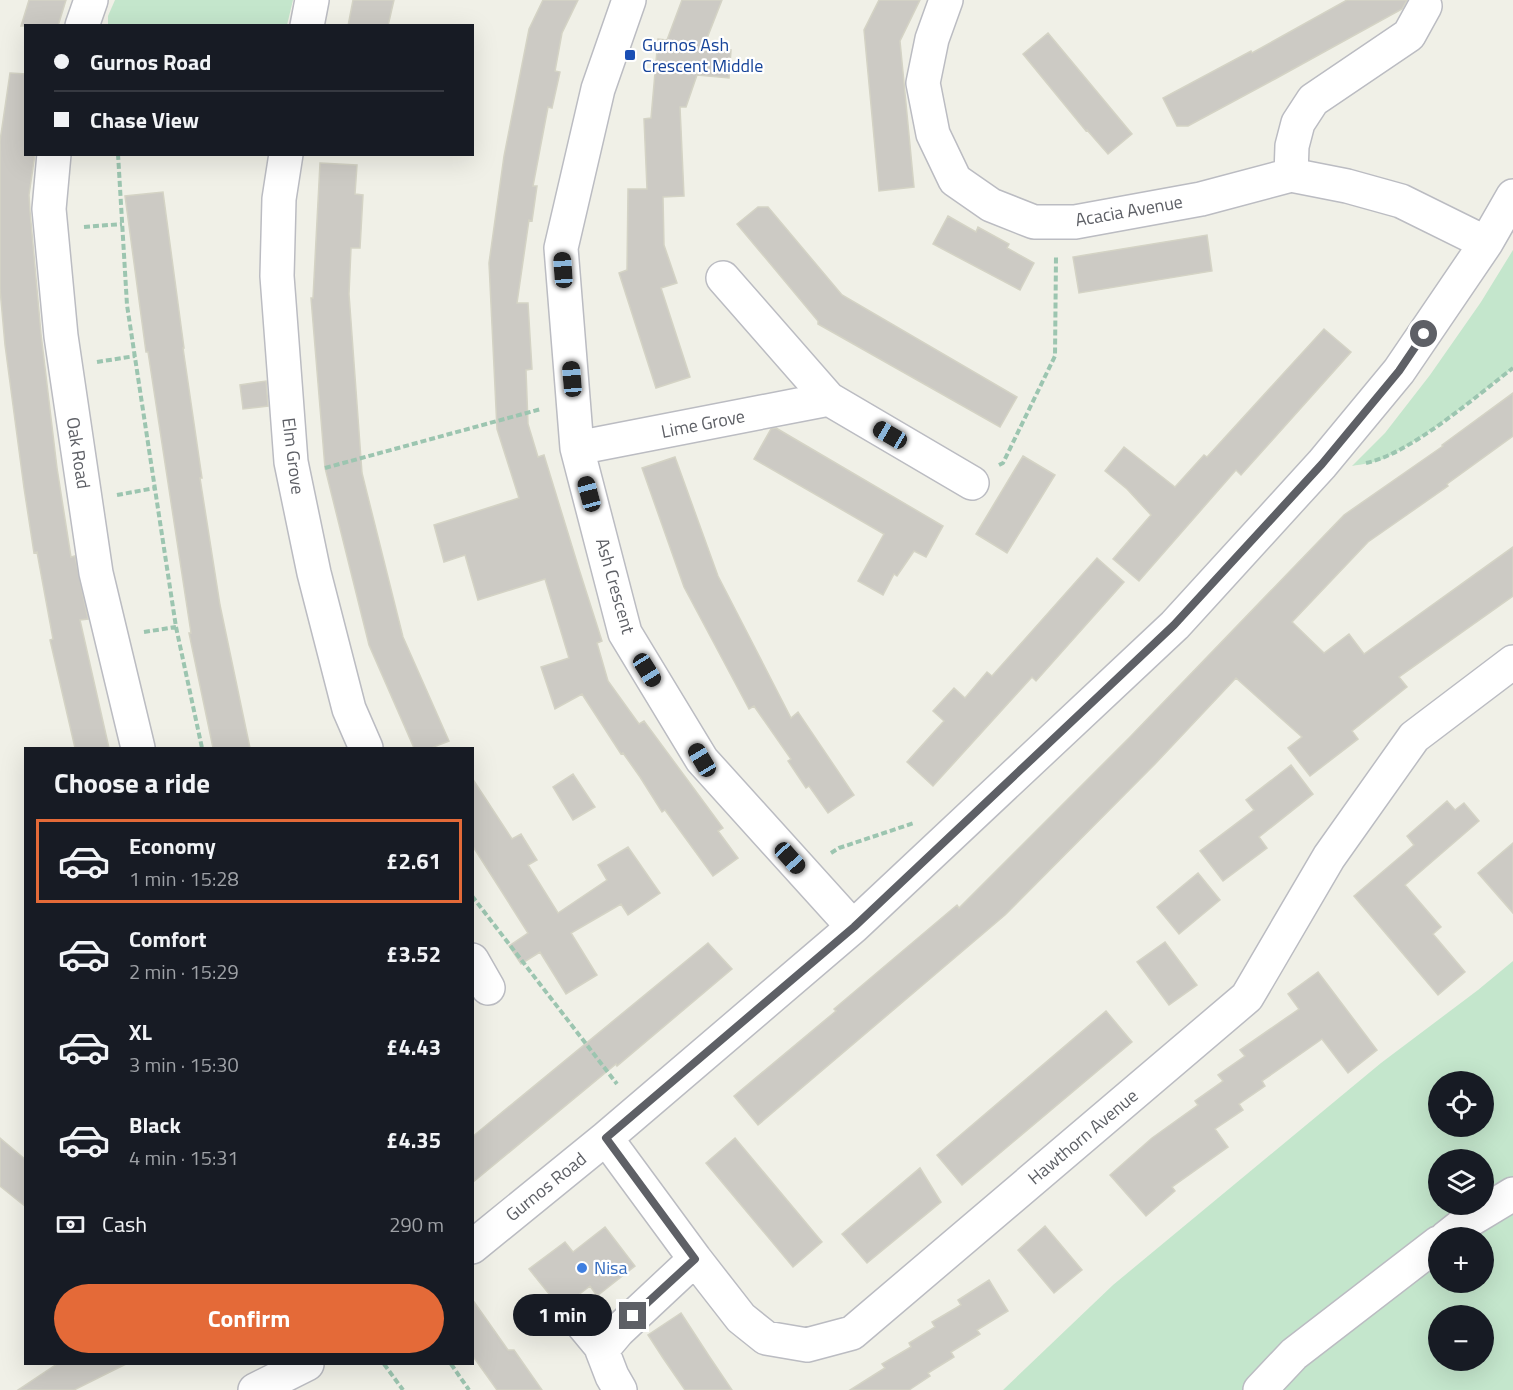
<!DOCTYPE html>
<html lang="en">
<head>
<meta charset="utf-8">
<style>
  :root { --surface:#171b24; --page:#242831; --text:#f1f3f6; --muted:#9ea1a6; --line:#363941; --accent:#e46a38 }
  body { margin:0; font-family:"Titillium Web",sans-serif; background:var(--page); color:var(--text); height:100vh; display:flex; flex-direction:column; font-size:22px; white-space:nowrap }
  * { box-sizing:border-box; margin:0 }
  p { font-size:20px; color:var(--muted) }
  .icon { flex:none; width:33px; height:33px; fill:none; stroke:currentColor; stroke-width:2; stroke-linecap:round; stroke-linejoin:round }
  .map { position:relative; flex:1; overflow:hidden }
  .details { position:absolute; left:24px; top:747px; width:450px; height:618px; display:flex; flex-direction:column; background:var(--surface); border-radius:0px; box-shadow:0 6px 24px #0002 }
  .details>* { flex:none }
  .hud { position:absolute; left:24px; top:24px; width:450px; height:132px; border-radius:0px; box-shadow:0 6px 24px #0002; display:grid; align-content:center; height:132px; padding:0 30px; background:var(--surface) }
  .buttons { position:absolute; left:1428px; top:1071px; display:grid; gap:12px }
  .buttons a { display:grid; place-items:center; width:66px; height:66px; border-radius:50%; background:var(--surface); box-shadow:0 6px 24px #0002; font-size:30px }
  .end { position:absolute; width:27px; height:27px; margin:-14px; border:8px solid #5e6066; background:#fff; box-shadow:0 0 0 3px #fff }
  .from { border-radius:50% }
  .bubble { position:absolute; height:42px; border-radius:21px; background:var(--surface); box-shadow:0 6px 24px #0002; font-size:20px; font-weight:700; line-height:42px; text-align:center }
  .car { position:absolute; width:18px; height:36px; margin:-18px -9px; border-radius:8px; box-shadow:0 0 4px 2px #0007; background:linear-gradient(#222 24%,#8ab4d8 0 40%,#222 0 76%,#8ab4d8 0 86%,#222 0) }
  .hud b { display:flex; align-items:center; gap:21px; height:57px; font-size:22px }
  .hud b+b { border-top:2px solid var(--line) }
  .hud i { width:15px; height:15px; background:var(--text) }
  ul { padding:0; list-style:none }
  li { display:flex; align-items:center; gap:18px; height:84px; margin:0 12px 9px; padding:0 18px; border:3px solid transparent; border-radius:0px }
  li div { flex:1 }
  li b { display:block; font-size:22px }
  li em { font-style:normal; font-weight:700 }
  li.active { border-color:var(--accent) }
  li>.icon { width:54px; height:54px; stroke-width:1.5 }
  h2 { padding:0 30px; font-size:27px; line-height:72px }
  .pay { display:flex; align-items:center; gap:15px; height:66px; padding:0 30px; font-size:22px }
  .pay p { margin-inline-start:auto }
  .cta { display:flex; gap:12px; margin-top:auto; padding:12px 30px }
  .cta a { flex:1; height:69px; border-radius:36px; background:var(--accent); color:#fff; font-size:24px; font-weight:700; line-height:69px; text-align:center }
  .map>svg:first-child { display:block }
  .green { fill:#c4e6cc; fill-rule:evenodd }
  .building { fill:#cccac4; stroke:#d4d3c5; stroke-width:1.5 }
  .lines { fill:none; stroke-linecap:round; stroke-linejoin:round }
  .minor-casing { stroke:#bbbcc2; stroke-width:36 }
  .path { stroke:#9cc5b0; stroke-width:4; stroke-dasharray:6 3; stroke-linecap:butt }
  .minor { stroke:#fff; stroke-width:33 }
  .route { stroke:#5e6066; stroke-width:8 }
  .transit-dot { fill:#1a4fb4; stroke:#fff; stroke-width:2 }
  .shop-dot { fill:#3f7fe0; stroke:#fff; stroke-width:2 }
  .labels { text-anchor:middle; stroke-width:4.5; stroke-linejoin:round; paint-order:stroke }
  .transit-label { font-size:18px; fill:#164399; stroke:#fff; text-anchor:start }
  .street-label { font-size:18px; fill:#5e6066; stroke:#fff }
  .shop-label { font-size:18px; fill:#366cbe; stroke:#fff; text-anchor:start }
</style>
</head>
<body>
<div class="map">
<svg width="1513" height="1390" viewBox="0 0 1513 1390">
  <rect width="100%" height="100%" fill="#f0f0e7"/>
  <path class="green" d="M115,0h178l-6,25h-179v-9z
    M1513,250v118c-41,31 -83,68 -130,91 -9,4 -21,5 -31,7l33,-33 45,-58 51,-73z
    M1513,961v429h-510l110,-105 268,-222 97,-73zM1438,1082h46v44h-46zM1438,1160h46v44h-46zM1438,1238h46v44h-46zM1438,1316h46v44h-46z"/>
  <path class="building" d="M29,0h37l-8,26h-37z
    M353,0h41l-6,26h-40z
    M543,0h35l-16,33 -7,38 5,1 -8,36 -4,-1 -15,79h4l-5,35 -3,-1 -12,83h11l4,66 -6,1 2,54 10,33 6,-2 35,114 23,72 -5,2 11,38 31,43 5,-3 79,107 -5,3 20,27 -25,18 -48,-66 -3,2 -22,-35 -17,-24 -2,1 -39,-60 -27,15 -14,-42 28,-9 -24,-79 -67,21 -13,-45 -21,7 -10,-37 85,-27 -22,-69 -8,-166 15,-107 25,-127z
    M682,0h40l-18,46 27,4 -2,28 -32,-3 -11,32h-6l4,89 -21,1 1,48 13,38 -16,5 29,89 -34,11 -37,-115 8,-3 1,-81h19l-3,-70 7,-1 7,-79 9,1z
    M879,0h41l-20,41 14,146 -35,4 -15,-161z
    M1347,0h60l-5,9 -127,70 -87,47h-11l-14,-28 88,-47 1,2z
    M1048,33l84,101 -24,20 -21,-24 -1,1 -63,-77z
    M10,73l16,1v80h9l-6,41 1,16 11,123 16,134 14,89 4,-1 13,63 -8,1 29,128h-34l-25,-108 3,-1 -16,-87 -3,1 -10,-65 -19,-143 -5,-56v-148z
    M320,163l37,2 -2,29 8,1 -3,53h-9l-2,46 13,179 41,164 46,104 -18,7h-17l-45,-103 -44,-177 -14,-170h2z
    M163,192l21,156h-1l19,130h-2l20,127 30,143h-37l-24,-115h2l-43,-281h-2l-21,-156z
    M758,207h10l74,88 175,102 -17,30 -182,-103v-3l-81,-97z
    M948,216l28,16 2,-5 31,17 -2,4 27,15 -14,27 -87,-46z
    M1207,235l5,36 -133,22 -6,-36z
    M1324,329l27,23 -110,123 -5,-5 -97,111 -26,-22 38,-44 -24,-26 -22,-18 19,-24 51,40 29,-32 3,2z
    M266,381l2,25 -25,3 -3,-24z
    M1513,393v43l-66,48 1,2 -80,56 -76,80 32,31 25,-19 15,20 149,-107v49l-114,81 8,10 -55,44 6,8 -48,37 -22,-28 14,-11 -66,-59 -81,86 -150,151 -247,210 -24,-29 102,-85 -2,-2 123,-104 2,3 170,-170 215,-223 99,-69 -1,-1z
    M776,428l167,98 -17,31 -12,-6 -17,25 -3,-2 -11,21 -25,-14 26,-47 -130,-75 17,-30z
    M1023,456l32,19 -48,78 -31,-19z
    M675,457l43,119 73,142 7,-6 56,83 -26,18 -19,-27 -3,2 -18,-27 3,-2 -37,-53 -5,3 -65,-122 -42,-119z
    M1097,558l27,24 -88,99 -4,-4 -99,109 -26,-24 37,-41 -11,-10 21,-23 11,10 22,-26 5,4z
    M1291,765l22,29 -54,43 8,11 -44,33 -23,-30 54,-41 -8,-10z
    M573,774l22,33 -22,13 -20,-33z
    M472,778l40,61 9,-5 16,26 -9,5 30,48 49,-33 -9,-15 30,-18 32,46 -32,22 -7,-11 -50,29 26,42 -31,19 -26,-42 -19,12 -12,-18 19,-13 -56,-88z
    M1447,801l8,9 9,-7 15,18 -74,64 36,42 -8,7 32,38 -27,23 -84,-99 60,-51 -7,-9z
    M1513,843v70l-35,-40z
    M1198,873l22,27 -41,34 -22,-27z
    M1165,942l32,43 -28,20 -32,-43z
    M708,943l24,26 -115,97 -1,-2 -144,119v-46z
    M1318,972l59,78 -29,23 -26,-34 -60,42 3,5 -26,18 4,6 -28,19 13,18 -56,40 3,4 -29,25 -36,-41 42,-37 46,-33 -3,-4 28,-20 -5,-6 27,-19 -5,-6 59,-41 -11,-15z
    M1106,1011l26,31 -170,143 -25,-30z
    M0,1138l26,22v47l-26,-21z
    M735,1138l87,104 -29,25 -87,-104z
    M920,1168l21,34 -74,61 -25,-29z
    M1045,1226l37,44 -28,23 -36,-43z
    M605,1227l30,39 -38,30 -7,-10 -13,10h-7l-7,3 -5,6 -29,-36 36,-27 8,10z
    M989,1280l19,31 -31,19 3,4 -29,18 3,5 -26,16 2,3 -21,14h-59l35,-22 -3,-4 29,-17 -2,-4 26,-16 -3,-5 29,-17 -3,-5z
    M472,1299l36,51h6l28,40h-45l-25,-35z
    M681,1313l28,43 23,34h-47l-22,-32 -15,-23z
    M57,1364h69l-52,26h-56z"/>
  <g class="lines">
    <defs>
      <path id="minor" d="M629,0l-31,89 -37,159 16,200 48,185 77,127 151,167
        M946,0l-14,39 -9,44 10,51 22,46 36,25 43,17h41l126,-23 90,-24 56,11 54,15 85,42
        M82,26l9,-26
        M307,26l5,-26
        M54,154l-5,55 12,127 35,237 42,175
        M286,154l-7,45 -2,77 14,186 23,111 35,136 17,39
        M1291,175l1,-29 6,-23 15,-23 96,-65 16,-29
        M723,278l106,121 143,84
        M577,448l252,-49
        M472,960l16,28
        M606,1138l89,121 46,59 25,20 41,7 45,-12 395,-336 82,-140 85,-120 99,-75
        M1446,1238l19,-15 48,-29
        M472,1247l134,-109 247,-211 322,-302 147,-161 77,-93 87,-128 27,-47
        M574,1314l29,35
        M255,1390l52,-26
        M620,1390l-8,-14 -10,-26 16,-19 77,-72
        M1260,1390l34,-36 144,-111"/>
    </defs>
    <use href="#minor" class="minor-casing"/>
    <path class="path" d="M118,154l9,151 49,322 26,121
      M84,227l38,-3
      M97,362l38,-6
      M1366,463c44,-9 109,-66 147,-95
      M999,465l4,-2 52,-107 1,-100
      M325,468l216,-59
      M117,495l38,-7
      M144,632l32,-5
      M831,853l8,-5 75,-25
      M472,896l145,188
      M384,1364l19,26
      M451,1364l18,26"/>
    <use href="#minor" class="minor"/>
  </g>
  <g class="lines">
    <path class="route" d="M633,1316l62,-57 -89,-121 248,-211 320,-302 148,-161 77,-93 25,-37"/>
  </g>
  <rect class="transit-dot" x="624" y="49" width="12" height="12" rx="3"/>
  <circle class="shop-dot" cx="582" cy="1268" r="6"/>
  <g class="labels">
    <g class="transit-label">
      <text x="642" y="51">Gurnos Ash<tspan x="642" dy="21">Crescent Middle</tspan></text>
    </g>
    <g class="street-label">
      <text transform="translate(1129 211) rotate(-10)" y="6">Acacia Avenue</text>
      <text transform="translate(703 424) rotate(-11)" y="6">Lime Grove</text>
      <text transform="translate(78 453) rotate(81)" y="6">Oak Road</text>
      <text transform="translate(293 456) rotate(83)" y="6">Elm Grove</text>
      <text transform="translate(615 586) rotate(74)" y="6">Ash Crescent</text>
      <text transform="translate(1083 1137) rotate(-40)" y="6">Hawthorn Avenue</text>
      <text transform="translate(546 1187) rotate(-39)" y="6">Gurnos Road</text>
    </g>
    <g class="shop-label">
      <text x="594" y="1274">Nisa</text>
    </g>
  </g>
</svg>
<div class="buttons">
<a><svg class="icon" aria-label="locate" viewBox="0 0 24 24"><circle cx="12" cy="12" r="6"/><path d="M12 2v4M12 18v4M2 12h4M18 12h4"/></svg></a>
<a><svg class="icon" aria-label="layers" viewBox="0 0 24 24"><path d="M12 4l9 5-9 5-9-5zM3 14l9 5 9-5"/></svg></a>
<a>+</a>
<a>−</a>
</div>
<i class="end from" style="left:1424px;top:334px"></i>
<i class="end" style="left:633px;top:1316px"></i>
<div class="bubble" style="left:513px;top:1294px;width:99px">1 min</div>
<i class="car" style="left:563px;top:270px;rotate:356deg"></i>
<i class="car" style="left:572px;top:379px;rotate:355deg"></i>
<i class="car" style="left:890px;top:435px;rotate:300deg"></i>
<i class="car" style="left:589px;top:494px;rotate:345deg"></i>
<i class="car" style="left:647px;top:670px;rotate:148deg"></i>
<i class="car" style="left:702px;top:760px;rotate:329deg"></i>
<i class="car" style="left:790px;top:858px;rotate:138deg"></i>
<div class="hud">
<b><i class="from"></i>Gurnos Road</b>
<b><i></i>Chase View</b>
</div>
<section class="details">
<h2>Choose a ride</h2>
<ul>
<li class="active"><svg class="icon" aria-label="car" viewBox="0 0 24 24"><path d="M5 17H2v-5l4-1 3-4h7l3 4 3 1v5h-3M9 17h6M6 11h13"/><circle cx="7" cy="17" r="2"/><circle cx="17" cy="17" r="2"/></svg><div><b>Economy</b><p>1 min · 15:28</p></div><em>£2.61</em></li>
<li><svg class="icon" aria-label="car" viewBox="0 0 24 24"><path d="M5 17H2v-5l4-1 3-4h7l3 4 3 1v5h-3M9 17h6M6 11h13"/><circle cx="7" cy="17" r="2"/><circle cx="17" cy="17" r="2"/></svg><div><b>Comfort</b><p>2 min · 15:29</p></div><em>£3.52</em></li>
<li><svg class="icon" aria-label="car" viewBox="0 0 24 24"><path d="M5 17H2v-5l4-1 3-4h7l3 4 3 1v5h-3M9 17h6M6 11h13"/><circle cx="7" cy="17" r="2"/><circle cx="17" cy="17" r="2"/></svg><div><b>XL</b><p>3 min · 15:30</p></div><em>£4.43</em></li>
<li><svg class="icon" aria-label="car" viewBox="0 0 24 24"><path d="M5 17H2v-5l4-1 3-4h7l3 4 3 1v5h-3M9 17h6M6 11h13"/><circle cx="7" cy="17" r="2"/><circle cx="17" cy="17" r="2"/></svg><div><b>Black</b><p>4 min · 15:31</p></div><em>£4.35</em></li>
</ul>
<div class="pay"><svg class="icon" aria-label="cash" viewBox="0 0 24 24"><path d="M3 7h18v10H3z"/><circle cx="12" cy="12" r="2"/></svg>Cash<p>290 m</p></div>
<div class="cta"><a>Confirm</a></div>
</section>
</div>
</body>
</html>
